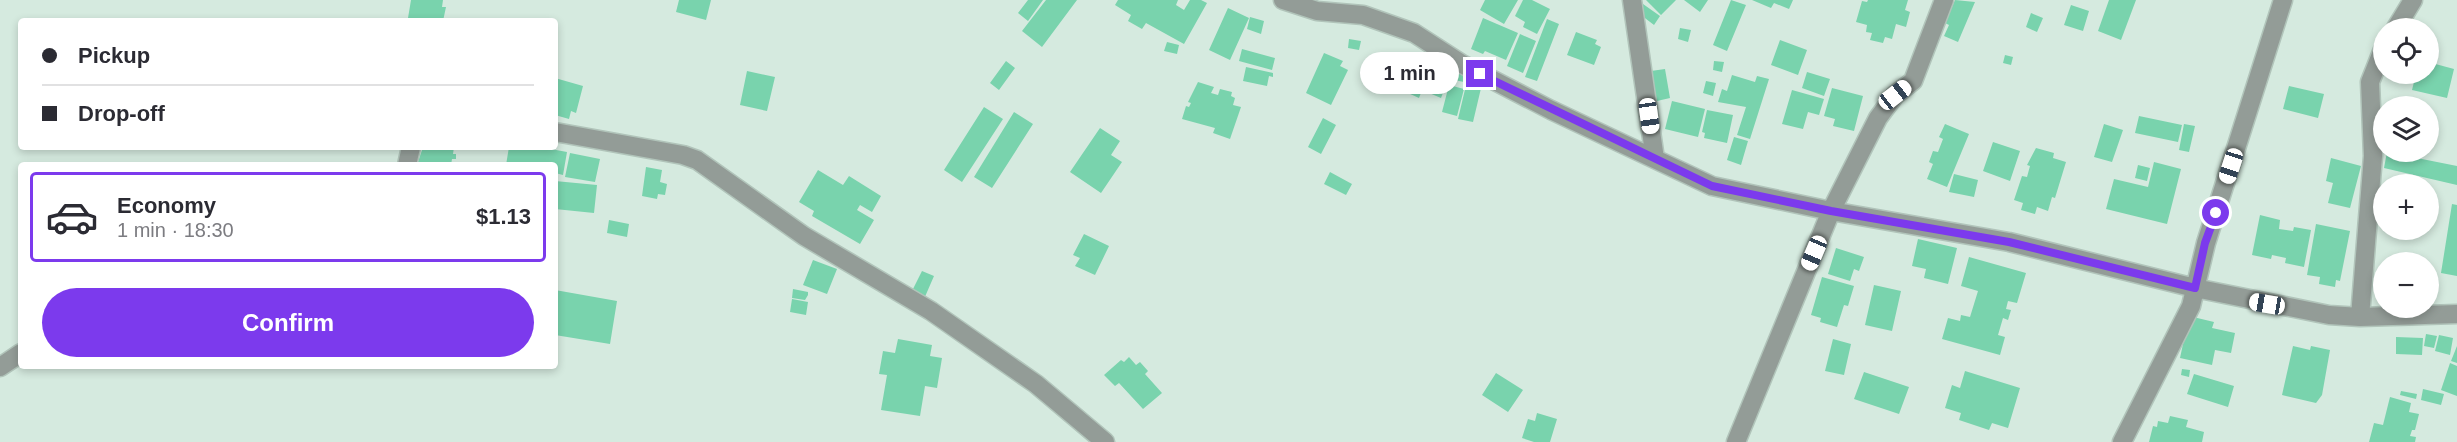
<!DOCTYPE html>
<html lang="en">
<head>
<meta charset="utf-8">
<style>
  :root { --surface:#fff; --page:#f7f7f7; --text:#2b2b33; --muted:#7c7c81; --line:#e1e1e2; --accent:#7c3aed }
  body { margin:0; font-family:Helvetica,sans-serif; background:var(--page); color:var(--text); height:100vh; display:flex; flex-direction:column; font-size:22px; white-space:nowrap }
  * { box-sizing:border-box; margin:0 }
  p { font-size:20px; color:var(--muted) }
  .icon { flex:none; width:33px; height:33px; fill:none; stroke:currentColor; stroke-width:2; stroke-linecap:round; stroke-linejoin:round }
  .map { position:relative; flex:1; overflow:hidden }
  .panel { position:absolute; left:18px; top:162px; width:540px; height:207px; display:flex; flex-direction:column; background:var(--surface); border-radius:6px; box-shadow:0 3px 9px #0003 }
  .panel>* { flex:none }
  .hud { position:absolute; left:18px; top:18px; width:540px; height:132px; border-radius:6px; box-shadow:0 3px 9px #0003; display:grid; align-content:center; height:132px; padding:0 24px; background:var(--surface) }
  .controls { position:absolute; left:2373px; top:18px; display:grid; gap:12px }
  .controls a { display:grid; place-items:center; width:66px; height:66px; border-radius:50%; background:var(--surface); box-shadow:0 3px 9px #0003; font-size:30px }
  .end { position:absolute; width:27px; height:27px; margin:-14px; border:8px solid #7c3aed; background:#fff; box-shadow:0 0 0 3px #fff }
  .from { border-radius:50% }
  .bubble { position:absolute; height:42px; border-radius:21px; background:var(--surface); box-shadow:0 3px 9px #0003; font-size:20px; font-weight:800; line-height:42px; text-align:center }
  .car { position:absolute; width:18px; height:36px; margin:-18px -9px; border-radius:8px; box-shadow:0 0 4px 2px #0007; background:linear-gradient(#fff 24%,#345 0 40%,#fff 0 76%,#345 0 86%,#fff 0) }
  .hud b { display:flex; align-items:center; gap:21px; height:57px; font-size:22px }
  .hud b+b { border-top:2px solid var(--line) }
  .hud i { width:15px; height:15px; background:var(--text) }
  ul { padding:10px 0 0; list-style:none }
  li { display:flex; align-items:center; gap:18px; height:90px; margin:0 12px 9px; padding:0 12px; border:3px solid transparent; border-radius:6px }
  li div { flex:1 }
  li b { display:block; font-size:22px }
  li em { font-style:normal; font-weight:800 }
  li.on { border-color:var(--accent) }
  li>.icon { width:54px; height:54px; stroke-width:1.5 }
  .primary-button { display:flex; gap:12px; margin-top:auto; padding:12px 24px }
  .primary-button a { flex:1; height:69px; border-radius:36px; background:var(--accent); color:#fff; font-size:24px; font-weight:800; line-height:69px; text-align:center }
  .map>svg:first-child { display:block }
  .building { fill:#79d3ad }
  .lines { fill:none; stroke-linecap:round; stroke-linejoin:round }
  .minor-casing { stroke:#b1c4ba; stroke-width:21 }
  .minor { stroke:#939c97; stroke-width:18 }
  .route { stroke:#7c3aed; stroke-width:8 }
</style>
</head>
<body>
<div class="map">
<svg width="2457" height="442" viewBox="0 0 2457 442">
  <rect width="100%" height="100%" fill="#d5eadf"/>
  <path class="building" d="M411,0h32l-1,7h4l-3,14 -35,-3z
    M679,0h32l-5,20 -30,-8z
    M1028,0h15l-15,21 -10,-8z
    M1046,0h31l-35,47 -20,-16z
    M1118,0h60l-2,5 8,5 6,-10h11l6,3 -23,41 -38,-21 -4,6 -14,-8 3,-6 -16,-10z
    M1485,0h33l-14,24 -24,-14z
    M1523,0h9l18,9 -13,25 -14,-7 2,-5 -10,-6z
    M1646,0h30l-15,15z
    M1684,0h24l-8,12z
    M1731,0l15,5 -19,46 -14,-6z
    M1752,0h41l-4,9 -15,-6 -3,5z
    M1868,0h40l-3,10 5,2 -4,15 -10,-3 -4,15 -7,-2 -2,6 -13,-3 2,-7 -6,-1 1,-7 -11,-3 6,-21 5,1z
    M1955,0l20,2 -17,40 -14,-6 5,-11 -4,-2z
    M2109,0h27l-15,40 -23,-9z
    M1643,4l17,12 -6,9 -17,-13z
    M2071,5l18,6 -6,20 -19,-6z
    M1228,8l21,10 -19,42 -21,-10z
    M2031,13l12,5 -6,14 -11,-5z
    M1250,17l14,4 -3,13 -14,-5z
    M1483,18l35,15 -12,27 -21,-9 -2,3 -12,-5z
    M1547,19l12,5 -22,57 -12,-4z
    M1680,28l11,2 -3,12 -10,-3z
    M1576,32l21,8 -2,4 6,3 -7,18 -27,-10z
    M1520,34l16,7 -13,32 -16,-7z
    M1349,39l12,2 -2,9 -11,-2z
    M1780,40l27,10 -9,25 -27,-10z
    M1167,42l12,3 -2,9 -13,-3z
    M1242,49l33,9 -3,12 -33,-9z
    M1324,53l19,8 -3,5 8,4 -17,35 -25,-12z
    M1414,53l18,7 -3,7 21,8 -9,23 -19,-8 -3,8 -11,-5 3,-7 -9,-4z
    M2005,55l8,2 -2,8 -8,-2z
    M1006,61l9,7 -16,22 -9,-7z
    M1714,61l10,1 -2,10 -9,-2z
    M2428,62l26,7 -7,29 -35,-8 4,-16h12z
    M1246,67l27,6v4l-4,-1 -2,10 -24,-5z
    M1665,69l5,29 -13,3 -6,-30z
    M747,71l28,6 -8,34 -27,-6z
    M1456,72l10,3 -2,7 -10,-2z
    M1807,72l23,7 -6,17 -22,-8z
    M1732,75l23,7 2,-6 12,3 -19,60 -13,-4 9,-28 -28,-5 4,-13 5,2z
    M555,78l28,8 -7,27 -5,-2 -2,8 -14,-4z
    M1467,81l15,3 -9,38 -15,-3z
    M1706,81l10,2 -3,13 -10,-3z
    M1198,82l16,5 -3,6 7,2 2,-6 12,3 -1,4 4,2 -2,7 8,2 -11,32 -17,-6 2,-5 -33,-9 4,-13 3,1 2,-4 -3,-1z
    M1449,85l15,4 -7,27 -15,-4z
    M2289,86l35,8 -6,24 -35,-9z
    M1832,88l31,8 -9,35 -21,-5 2,-7 -11,-3z
    M1792,90l32,9 -5,16 -11,-3 -5,17 -21,-5z
    M1672,101l33,8 -7,28 -33,-8z
    M984,107l19,12 -41,63 -18,-12z
    M1707,110l26,5 -6,28 -23,-5 1,-5 -3,-1z
    M1014,112l19,12 -41,64 -18,-11z
    M2139,116l43,9 -4,17 -43,-9z
    M1323,118l13,7 -15,29 -13,-7z
    M1945,124l24,10 -22,53 -20,-8 6,-15 -4,-2 4,-11 5,1 5,-13 -4,-2z
    M2104,124l19,6 -11,32 -18,-5z
    M2184,124l11,2 -6,26 -10,-2z
    M1100,128l20,13 -9,14 11,7 -21,31 -31,-21z
    M1734,137l14,4 -7,24 -14,-5z
    M1993,142l27,9 -10,30 -27,-10z
    M418,147h36l-1,7h3v5h-4l-1,6h-34l5,-15h-4z
    M509,147h31l27,5 -4,23 -8,-2v-8h-49z
    M2036,148l18,5 -1,5 13,4 -11,36 -3,-1 -4,14 -11,-4 -2,7 -14,-4 2,-7 -9,-3 8,-24 5,1 3,-11 -3,-1z
    M2387,152l70,14v19l-73,-17z
    M570,153l30,6 -5,23 -30,-5z
    M2331,158l30,8 -11,42 -22,-5 5,-20 -7,-2z
    M2154,162l27,7 -14,55 -61,-15 8,-30 34,8z
    M2138,165l12,3 -3,13 -12,-3z
    M646,167l16,3 -2,12 7,2 -2,11 -7,-1 -1,5 -15,-3z
    M818,170l25,15 6,-9 32,20 -9,16 -12,-7 -3,5 17,10 -14,24 -48,-28 2,-5 -15,-9z
    M1330,172l22,12 -6,11 -22,-11z
    M1954,174l24,6 -4,17 -25,-5z
    M555,181l42,4 -3,28 -39,-4z
    M2452,204l5,1v71l-16,-3z
    M2260,215l20,5 -1,9 14,2 1,-4 17,3 -7,37 -19,-4 1,-5 -14,-3 -1,4 -19,-4z
    M609,220l20,4 -2,13 -20,-4z
    M2316,224l34,7 -10,50 -4,-1 -1,7 -16,-3 1,-7 -13,-2z
    M1084,234l25,12 -14,29 -20,-9 5,-8 -7,-3z
    M1918,239l39,9 -9,36 -24,-6 2,-9 -14,-3z
    M1836,248l28,9 -5,14 -5,-2 -4,12 -22,-7z
    M1969,257l57,16 -9,30 -9,-2 -2,8 5,1 -3,10 -5,-2 -5,17 7,2 -5,18 -58,-16 6,-21 12,3 1,-6 9,2 8,-26 -17,-5z
    M813,260l24,9 -10,25 -24,-9z
    M922,271l12,5 -10,23 -13,-6z
    M1822,277l32,9 -6,20 -4,-1 -7,22 -17,-5 1,-4 -10,-3z
    M1874,285l27,6 -9,40 -27,-6z
    M793,289l15,3v3l-3,5 -13,-2z
    M555,290l62,11 -7,43 -55,-9z
    M792,299l16,3 -2,13 -16,-3z
    M2189,316l25,6 -2,6 23,5 -4,20 -16,-3 -3,15 -32,-7z
    M2426,334l11,2 -3,12 -10,-2z
    M2439,335l14,3 -3,17 -15,-4z
    M2396,337l27,1 -1,17 -26,-1z
    M898,339l34,6 -2,11 12,2 -5,30 -12,-2 -5,30 -39,-6 6,-35 -8,-1 4,-23 12,2z
    M1833,339l18,5 -7,31 -19,-4z
    M2293,346l17,4 1,-4 19,4 -8,45 -6,8 -34,-8z
    M2457,346v17l-6,-2z
    M1129,357l7,8 4,-3 8,9 -3,3 17,19 -19,16 -24,-26 -4,3 -11,-11 17,-15 3,2z
    M2450,363l7,3v30l-16,-6z
    M2182,369l8,1 -1,7 -8,-2z
    M1965,371l55,17 -12,40 -16,-5 -3,7 -30,-10 2,-7 -16,-5 7,-23 8,3z
    M1864,372l45,15 -10,27 -45,-15z
    M1496,373l27,17 -15,22 -26,-17z
    M2194,374l40,12 -6,21 -41,-13z
    M2423,389l21,5 -3,11 -20,-5z
    M2401,391l16,3 -1,5 -16,-4z
    M2390,397l21,6 -2,9 10,2 -4,16h-3l-2,6 6,1 -1,5h-46l5,-19 9,2z
    M1537,413l20,6 -7,23h-16l-12,-4 6,-19 7,2z
    M2170,416l18,4 -2,7 18,5 -2,10h-53l4,-16 4,1 1,-6 10,2z"/>
  <g class="lines">
    <defs>
      <path id="minor" d="M1283,0l34,11 46,4 51,18 48,31 89,46 161,76 119,25 178,31 186,46 134,27 31,2 97,-3
        M1632,0l23,159
        M2396,28l17,-28
        M555,132l128,23 14,5 107,76 127,75 105,73 69,58
        M407,165l4,-18
        M2360,317l13,-161 -3,-74 14,-35
        M0,367l21,-14
        M1736,442l95,-231 47,-93 17,-23 18,-14 31,-81
        M2122,442l69,-136 15,-63 77,-243"/>
    </defs>
    <use href="#minor" class="minor-casing"/>
    <use href="#minor" class="minor"/>
  </g>
  <g class="lines">
    <path class="route" d="M1480,74l232,112 119,25 178,31 186,46 10,-45 11,-30"/>
  </g>
</svg>
<div class="controls">
<a><svg class="icon" aria-label="locate" viewBox="0 0 24 24"><circle cx="12" cy="12" r="6"/><path d="M12 2v4M12 18v4M2 12h4M18 12h4"/></svg></a>
<a><svg class="icon" aria-label="layers" viewBox="0 0 24 24"><path d="M12 4l9 5-9 5-9-5zM3 14l9 5 9-5"/></svg></a>
<a>+</a>
<a>−</a>
</div>
<i class="end from" style="left:2216px;top:213px"></i>
<i class="end" style="left:1480px;top:74px"></i>
<div class="bubble" style="left:1360px;top:52px;width:99px">1 min</div>
<i class="car" style="left:1895px;top:95px;rotate:52deg"></i>
<i class="car" style="left:1649px;top:116px;rotate:172deg"></i>
<i class="car" style="left:2231px;top:166px;rotate:198deg"></i>
<i class="car" style="left:1814px;top:253px;rotate:203deg"></i>
<i class="car" style="left:2267px;top:304px;rotate:280deg"></i>
<div class="hud">
<b><i class="from"></i>Pickup</b>
<b><i></i>Drop-off</b>
</div>
<section class="panel">
<ul>
<li class="on"><svg class="icon" aria-label="car" viewBox="0 0 24 24"><path d="M5 17H2v-5l4-1 3-4h7l3 4 3 1v5h-3M9 17h6M6 11h13"/><circle cx="7" cy="17" r="2"/><circle cx="17" cy="17" r="2"/></svg><div><b>Economy</b><p>1 min · 18:30</p></div><em>$1.13</em></li>
</ul>
<div class="primary-button"><a>Confirm</a></div>
</section>
</div>
</body>
</html>
